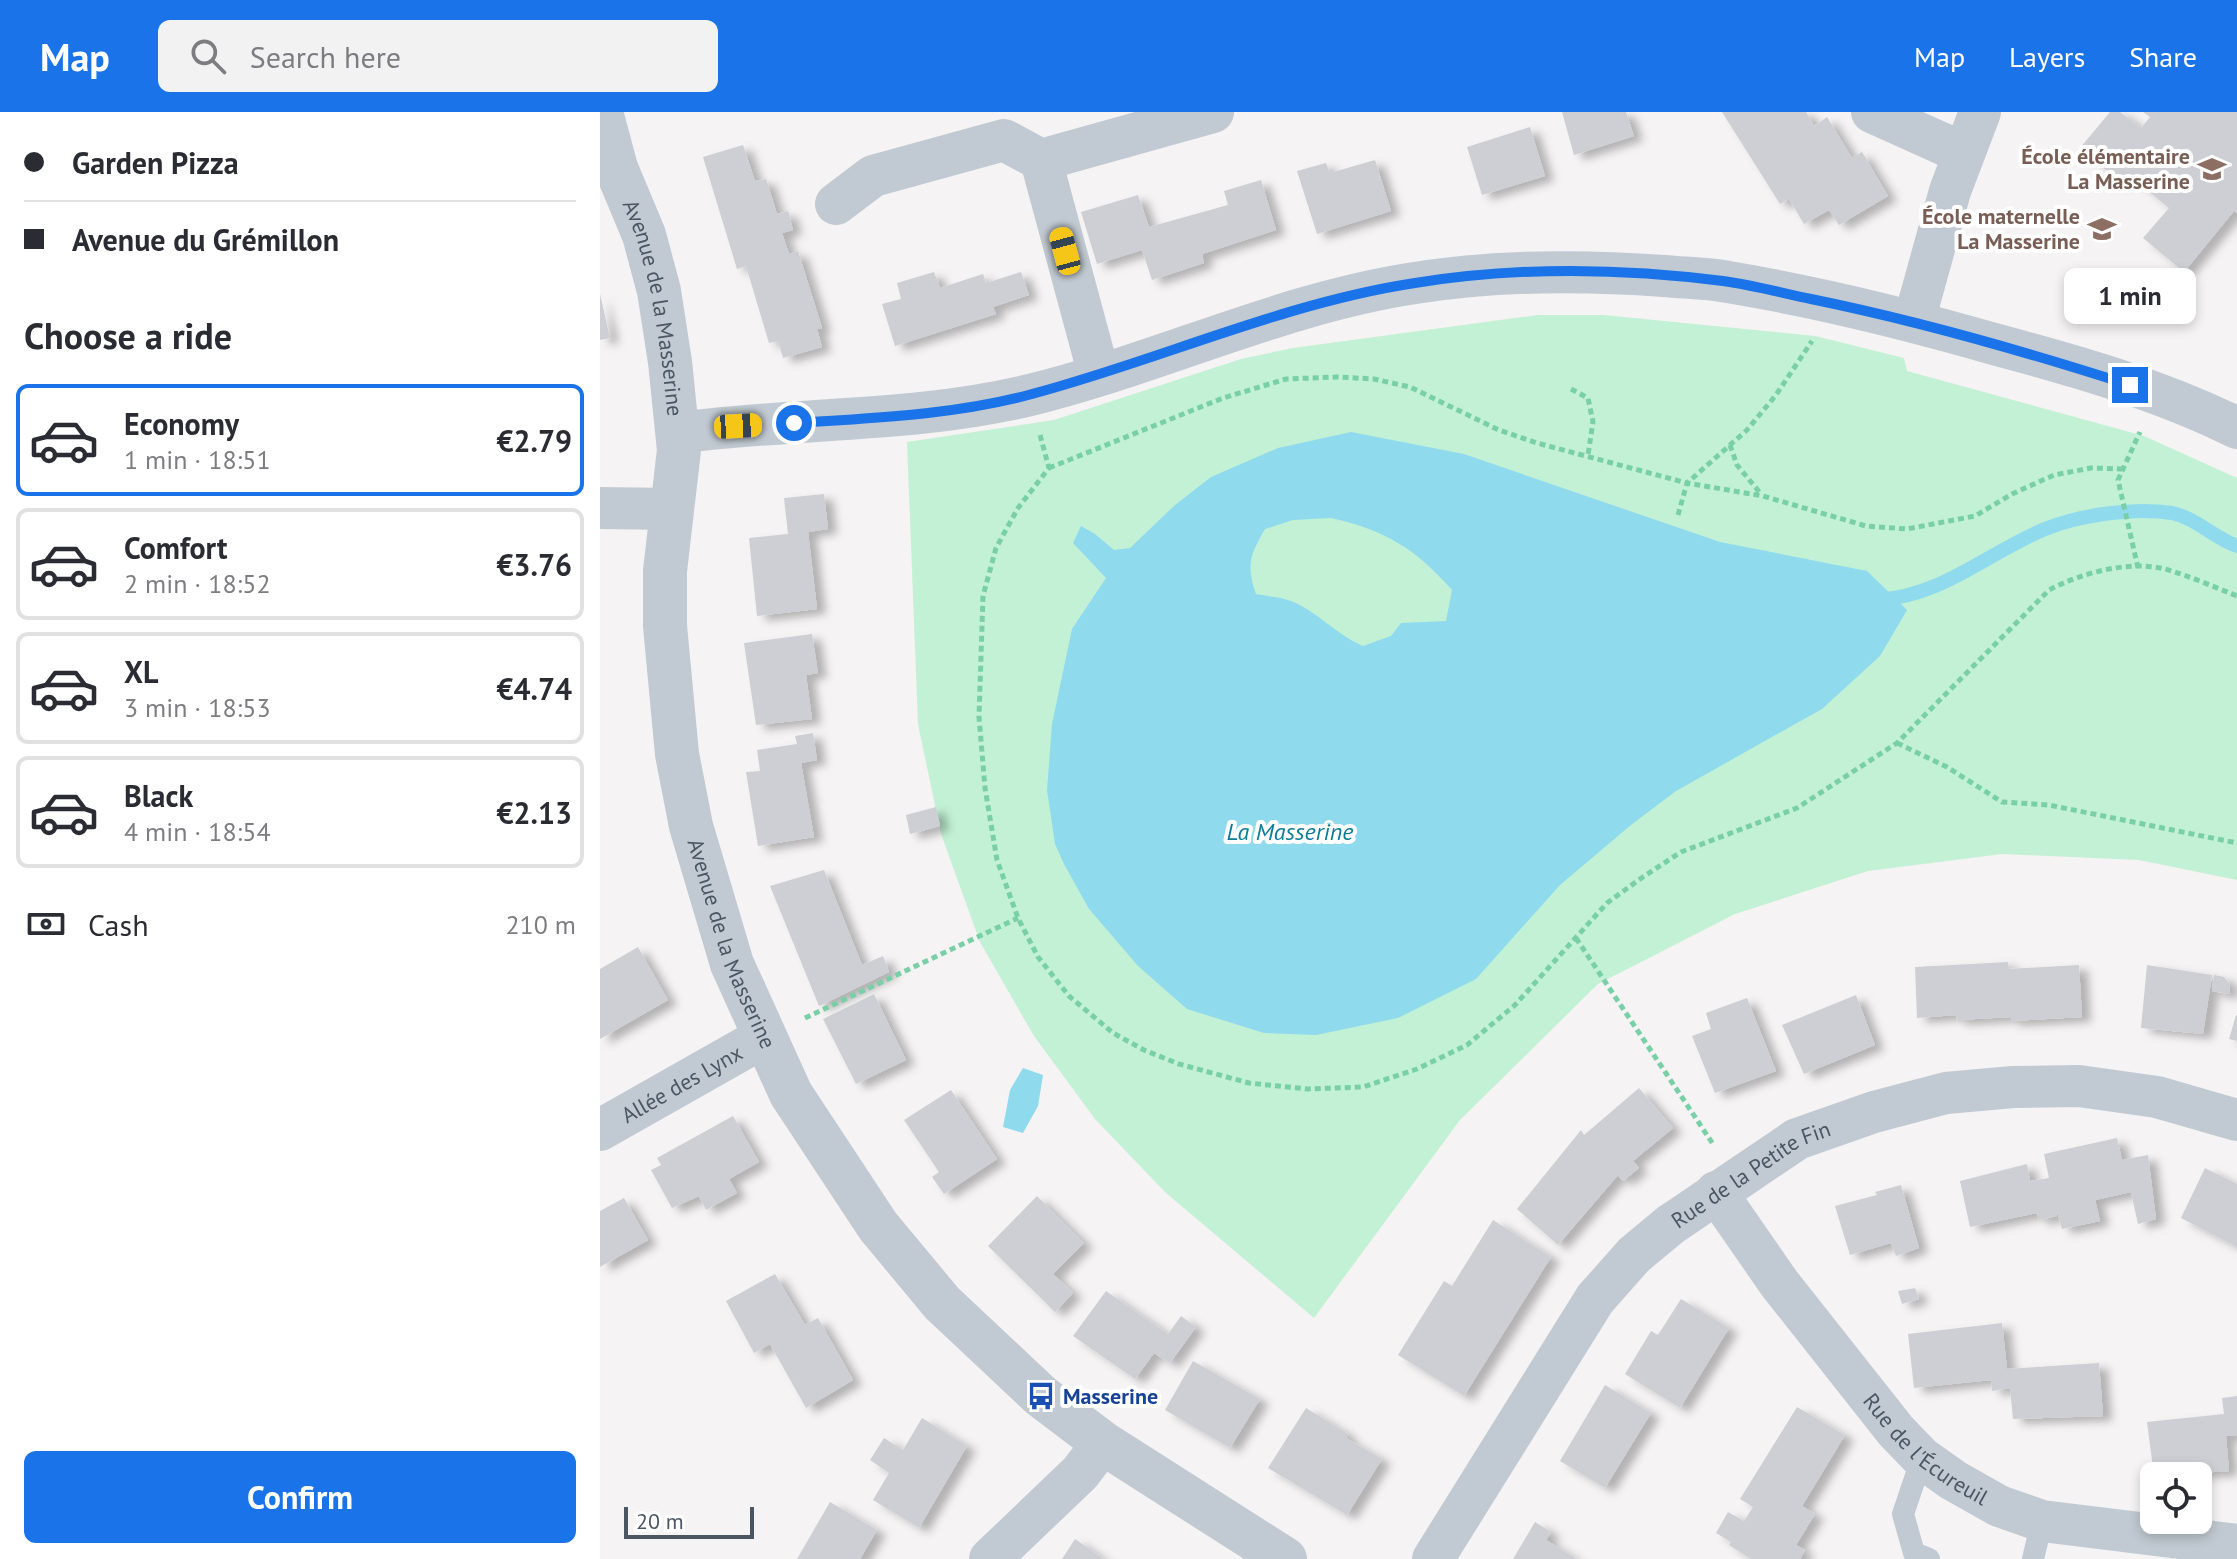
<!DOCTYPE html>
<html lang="en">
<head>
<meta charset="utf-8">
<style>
  :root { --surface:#fff; --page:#f2f2f3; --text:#2b2b33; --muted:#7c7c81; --line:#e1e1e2; --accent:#1a73e8 }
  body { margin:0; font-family:"PT Sans",sans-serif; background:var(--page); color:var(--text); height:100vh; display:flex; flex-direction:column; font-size:30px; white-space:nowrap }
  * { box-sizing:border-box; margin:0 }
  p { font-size:26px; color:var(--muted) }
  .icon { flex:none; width:44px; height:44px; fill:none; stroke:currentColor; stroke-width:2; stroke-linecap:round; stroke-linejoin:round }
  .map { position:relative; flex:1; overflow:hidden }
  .side { display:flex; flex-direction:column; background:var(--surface); width:600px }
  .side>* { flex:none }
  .hud { display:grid; align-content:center; height:176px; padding:0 24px; background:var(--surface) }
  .buttons { position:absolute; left:1540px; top:1350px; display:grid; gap:16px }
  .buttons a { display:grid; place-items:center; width:72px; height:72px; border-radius:12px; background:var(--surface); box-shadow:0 4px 12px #0003; font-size:40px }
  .scale { position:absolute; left:24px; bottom:20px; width:130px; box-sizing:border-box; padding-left:8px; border:4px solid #4a5661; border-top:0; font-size:22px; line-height:28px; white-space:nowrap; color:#4a5661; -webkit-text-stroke:6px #fff; paint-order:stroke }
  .end { position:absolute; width:36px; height:36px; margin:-18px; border:10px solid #1a73e8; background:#fff; box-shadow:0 0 0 4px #fff }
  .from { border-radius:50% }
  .bubble { position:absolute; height:56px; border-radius:12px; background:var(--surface); box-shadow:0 4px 12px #0003; font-size:26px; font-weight:700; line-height:56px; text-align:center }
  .car { position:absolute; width:24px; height:48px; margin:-24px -12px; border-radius:10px; box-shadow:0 0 6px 2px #0007; background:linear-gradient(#f5c518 24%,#345 0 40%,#f5c518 0 76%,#345 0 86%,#f5c518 0) }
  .hud b { display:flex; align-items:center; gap:28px; height:76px; font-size:30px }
  .hud b+b { border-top:2px solid var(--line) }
  .hud i { width:20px; height:20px; background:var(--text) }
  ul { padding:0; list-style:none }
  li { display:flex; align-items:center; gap:24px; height:112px; margin:0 16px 12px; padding:0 8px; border:4px solid var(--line); border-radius:12px }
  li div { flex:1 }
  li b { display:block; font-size:30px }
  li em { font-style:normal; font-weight:700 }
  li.on { border-color:var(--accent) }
  li>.icon { width:72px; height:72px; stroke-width:1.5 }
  h2 { padding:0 24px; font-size:36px; line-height:96px }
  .pay { display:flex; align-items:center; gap:20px; height:88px; padding:0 24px; font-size:30px }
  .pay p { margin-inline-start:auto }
  .button { display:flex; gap:16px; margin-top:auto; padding:16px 24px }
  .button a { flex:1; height:92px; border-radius:12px; background:var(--accent); color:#fff; font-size:32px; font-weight:700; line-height:92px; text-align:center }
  header { display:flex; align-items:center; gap:48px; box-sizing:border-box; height:112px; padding:0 40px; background:var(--accent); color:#fff }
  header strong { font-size:38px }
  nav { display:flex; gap:44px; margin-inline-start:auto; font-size:28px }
  .search { width:560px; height:72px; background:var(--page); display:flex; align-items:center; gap:20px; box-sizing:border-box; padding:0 28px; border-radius:12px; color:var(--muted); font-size:30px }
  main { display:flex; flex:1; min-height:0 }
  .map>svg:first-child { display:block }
  .green { fill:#c3f1d5 }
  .water { fill:#90daee; fill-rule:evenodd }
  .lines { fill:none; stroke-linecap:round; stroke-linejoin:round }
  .stream { stroke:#90daee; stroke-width:14 }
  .building { fill:#cdcfd5; filter:url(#shadow) }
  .path { stroke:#7ad0a6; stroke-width:5; stroke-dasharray:6 4; stroke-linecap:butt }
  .service { stroke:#c1cad2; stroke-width:22 }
  .minor { stroke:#c1cad2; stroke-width:42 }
  .tertiary { stroke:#c1cad2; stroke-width:44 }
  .route { stroke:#1a73e8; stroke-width:10 }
  .labels { text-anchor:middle; stroke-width:8; stroke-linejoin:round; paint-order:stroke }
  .education-label { font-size:22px; font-weight:bold; fill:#785e54; stroke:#fff; text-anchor:end }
  .street-label { font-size:22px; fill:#4a5661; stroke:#fff }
  .transit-label { font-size:22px; font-weight:bold; fill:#164399; stroke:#fff; text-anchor:start }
  .water-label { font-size:24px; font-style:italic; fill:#0c7c9b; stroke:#fff }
</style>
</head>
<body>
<header>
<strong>Map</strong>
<div class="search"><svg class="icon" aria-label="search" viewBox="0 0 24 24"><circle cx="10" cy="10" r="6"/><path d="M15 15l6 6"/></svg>Search here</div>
<nav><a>Map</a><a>Layers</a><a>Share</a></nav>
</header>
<main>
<section class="side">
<div class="hud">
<b><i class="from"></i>Garden Pizza</b>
<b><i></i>Avenue du Grémillon</b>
</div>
<h2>Choose a ride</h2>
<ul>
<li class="on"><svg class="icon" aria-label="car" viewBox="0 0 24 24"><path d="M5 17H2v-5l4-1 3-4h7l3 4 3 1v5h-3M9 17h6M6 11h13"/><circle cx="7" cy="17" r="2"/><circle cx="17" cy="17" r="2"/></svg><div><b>Economy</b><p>1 min · 18:51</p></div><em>€2.79</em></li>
<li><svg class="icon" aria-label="car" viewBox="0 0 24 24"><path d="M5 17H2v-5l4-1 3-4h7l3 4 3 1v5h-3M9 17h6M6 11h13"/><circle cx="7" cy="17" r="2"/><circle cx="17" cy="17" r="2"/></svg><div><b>Comfort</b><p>2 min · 18:52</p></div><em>€3.76</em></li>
<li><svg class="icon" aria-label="car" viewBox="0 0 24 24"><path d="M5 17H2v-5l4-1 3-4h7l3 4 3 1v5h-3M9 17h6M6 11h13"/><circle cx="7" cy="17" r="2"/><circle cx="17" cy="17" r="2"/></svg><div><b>XL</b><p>3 min · 18:53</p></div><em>€4.74</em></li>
<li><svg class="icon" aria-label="car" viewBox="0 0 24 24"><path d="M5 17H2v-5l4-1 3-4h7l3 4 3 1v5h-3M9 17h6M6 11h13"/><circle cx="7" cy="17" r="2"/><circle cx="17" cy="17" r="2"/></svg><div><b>Black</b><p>4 min · 18:54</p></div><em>€2.13</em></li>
</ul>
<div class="pay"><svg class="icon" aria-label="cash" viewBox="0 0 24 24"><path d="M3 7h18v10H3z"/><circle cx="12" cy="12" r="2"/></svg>Cash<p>210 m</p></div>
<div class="button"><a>Confirm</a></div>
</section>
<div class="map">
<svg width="1637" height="1447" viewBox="0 0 1637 1447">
  <defs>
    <filter id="shadow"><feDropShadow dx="9" dy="5" stdDeviation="4" flood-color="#0004"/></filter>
  </defs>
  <rect width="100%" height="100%" fill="#f5f3f3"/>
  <path class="green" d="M938,203h66l211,21 89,22 3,13 237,65 93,42v402l-98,-20 -137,-6 -134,17 -133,43 -137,70 -138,136 -146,198 -148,-125 -71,-74 -61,-83 -54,-94 -39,-108 -23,-110 -11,-282 147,-22 187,-61 52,-11z"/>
  <path class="water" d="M751,320l113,22 256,88 147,29 40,39 -27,46 -58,53 -146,82 -45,34 -71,60 -84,94 -78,39 -82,17 -52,-2 -77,-24 -49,-43 -49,-57 -25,-45 -9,-20 -8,-54 5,-66 20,-95 34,-51 -33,-35 8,-17 14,8 19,16 16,-2 45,-43 36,-28 67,-29zM731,406c54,12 85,31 121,72l-6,31 -45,2 -10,13 -28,10c-28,-12 -48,-37 -75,-46 -10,-3 -22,-4 -32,-6 -10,-29 -6,-39 9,-65l28,-9z
    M423,956l20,7 -5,31 -15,27 -20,-6 7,-37z"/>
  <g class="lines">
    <path class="stream" d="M1277,488c66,-4 110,-47 168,-71 35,-14 89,-22 127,-16 24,5 42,25 65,33"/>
  </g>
  <path class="building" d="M962,0h64l8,24 -60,19z
    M1122,0h84l8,14 13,-9 25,41 10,-6 26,44 -49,29 -10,-15 -25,14 -15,-25 -9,5z
    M1510,0h10l21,16 9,-11 -7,-5h94v101l-3,-2 -50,61 -41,-34 26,-30 -40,-33 -8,8 -41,-35z
    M930,15l15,49 -63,19 -15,-48z
    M143,33l12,36 11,-2 11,35 11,-3 5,19 -11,3 7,21 9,-3 24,77 -5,1 5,18 -39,11 -5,-17 -9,2 -23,-77 -9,3 -34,-112z
    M775,48l16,51 -74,23 -20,-63 29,-8 4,10z
    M661,68l15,50 -74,24 2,9 -52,17 -10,-30 -45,14 -16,-52 57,-17 11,32 79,-22 -4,-14z
    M334,160l6,16 43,-14 3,9 35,-11 8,23 -36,12 3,7 -101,32 -13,-42 19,-5 -4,-16z
    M0,182l10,44 -10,2z
    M224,382l4,35 -20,3 9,77 -60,7 -8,-78 39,-4 -4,-36z
    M212,522l6,39 -12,2 6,44 -56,6 -12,-82z
    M213,621l4,27 -16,3 13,74 -56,9 -12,-74 14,-1 -3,-21 40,-6 -2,-8z
    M336,695l4,19 -30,8 -4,-19z
    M224,758l38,95 21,-9 6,16 -70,34 -49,-120z
    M38,835l30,53 -68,39v-70z
    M1408,850l1,7 70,-4 3,52 -71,4v-4l-54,3 -1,-5 -39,3 -2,-51z
    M1547,853l65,10 -9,59 -62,-6z
    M1614,863l10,2 6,7 -1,10 -17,-3z
    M274,882l32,66 -50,24 -33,-65z
    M1256,883l19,50 -71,29 -22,-49z
    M1147,886l29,73 -61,22 -23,-57 19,-7 -5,-16z
    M1636,903h1v26l-8,-2z
    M1039,976l34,40 -40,33 6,7 -16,13 -5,-6 -60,70 -41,-36 64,-79 3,5z
    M351,978l46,69 -53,35 -12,-17 7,-5 -35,-52z
    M133,1004l26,46 -30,17 8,14 -31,17 -7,-14 -27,12 -21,-38 10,-5 -4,-7z
    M1517,1026l5,22 26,-5 8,64 -18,5 -7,-32 -36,8 5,21 -38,8 -6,-21 1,8 -18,4 -2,-7 -67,14 -10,-46 67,-17 3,17 19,-3 -5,-24z
    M1605,1056l32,16v63l-56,-29z
    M1301,1073l18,63 -23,8 -5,-13 -41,12 -15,-49 42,-11 -2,-3z
    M437,1084l47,47 -31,31 20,19 -18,19 -67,-66z
    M24,1086l24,42 -48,27v-56z
    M893,1108l58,37 -87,139 -66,-41 46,-74 8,5z
    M175,1162l30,51 13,-7 35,62 -47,28 -36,-64 -16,9 -28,-52z
    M1315,1176l4,11 -17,5 -4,-13z
    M506,1179l62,43 13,-18 15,11 -26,36 -16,-10 -19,26 -62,-43z
    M1081,1187l48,29 -49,80 -55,-34 26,-43 7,4z
    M1402,1211l5,46 92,-6 4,53 -90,3 -3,-31 -18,3 -1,-11 -77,8 -6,-54z
    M593,1249l67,38 -30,49 -65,-38z
    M1005,1273l46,28 -46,75 -45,-27z
    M1637,1284v39l-11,1 3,35 -75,5 -7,-54 77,-8 -2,-16z
    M1197,1295l48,28 -43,71 13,8 -19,31 9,5 -5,9h-49l-22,-14 2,-3 -15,-9 12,-21 16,9 9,-14 -13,-8z
    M706,1296l42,26 -2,4 36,21 -35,56 -79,-47z
    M322,1306l45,28 -48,82 -46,-28 16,-27 -19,-13 14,-22 19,12z
    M230,1390l47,28 -17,29h-63z
    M935,1410l16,10 -5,8 31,19h-64z
    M475,1427l29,20h-42z"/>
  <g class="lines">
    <path class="path" d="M971,277l17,9 5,24 -5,33
      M440,323l9,33 -31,40 -22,40 -13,48 -4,121 6,71 12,72 21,58 20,39 31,39 44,37 31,17 35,14 70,19 58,6 56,-2 54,-18 50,-24 48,-40 92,-102 33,-24 41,-27 116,-44 100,-65 152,-153c32,-17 80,-30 116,-21 25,7 49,18 72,27
      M1130,333l7,20 24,29
      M449,356l174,-70 63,-19 52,-2 36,2 36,8 89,43 38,13 150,40 76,13 103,30 41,3 68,-13 37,-22 42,-19 37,-7 32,1
      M1078,403l9,-32 60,-53 29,-35 36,-54
      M1538,456l-20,-88 22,-48
      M1297,631l50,24 55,35 47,3 188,38
      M976,826l137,206
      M205,906l213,-100"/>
    <path class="service" d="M1322,1346l-19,56 11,39 15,6
      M1433,1447l9,-38"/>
    <g class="minor">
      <path d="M1272,0l91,41"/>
      <path d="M441,48l58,215"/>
      <path d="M236,92l37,-28 131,-36 37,20 172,-48"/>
      <path d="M1314,209l36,-130 30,-79"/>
      <path d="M78,321c117,-16 236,-10 352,-38 130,-32 252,-92 385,-112 82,-13 167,-13 249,-7 21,2 43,2 64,6 90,15 179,37 266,62 82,22 167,46 243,84"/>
      <path d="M0,396l71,1"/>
      <path id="s1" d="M0,1018l164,-93"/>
      <path id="s2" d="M1116,1080l63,91 117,148 26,27 31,22 46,26 43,15 195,24"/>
      <path d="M390,1447l90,-86 23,-30"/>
      <path id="s3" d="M833,1447l162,-260 39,-44 36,-30 127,-86 77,-27 72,-19 67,-6 66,-1 78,11 80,23"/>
    </g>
    <path class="tertiary" id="s4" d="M1,0l15,56 28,67 15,56 11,71 9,88 -14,121v55l12,128 14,72 41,138 59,130 87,132 64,77 99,93 62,47 182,116"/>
  </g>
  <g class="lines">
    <path class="route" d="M194,311c79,-5 160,-8 238,-29 128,-34 251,-91 383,-111 100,-16 208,-15 308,-2 30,4 59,12 88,18 108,22 213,52 319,86"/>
  </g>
  <defs>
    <symbol id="school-bare" viewBox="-9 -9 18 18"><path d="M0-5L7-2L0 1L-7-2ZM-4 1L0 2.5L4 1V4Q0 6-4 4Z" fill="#8d6e63" stroke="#fff" stroke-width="2.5" paint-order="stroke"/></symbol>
    <symbol id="bus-bare" viewBox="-9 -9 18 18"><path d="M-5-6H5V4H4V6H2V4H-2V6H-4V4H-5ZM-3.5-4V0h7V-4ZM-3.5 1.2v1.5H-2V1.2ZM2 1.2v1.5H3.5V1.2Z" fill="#1a4fb4" stroke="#fff" stroke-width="2.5" paint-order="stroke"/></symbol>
  </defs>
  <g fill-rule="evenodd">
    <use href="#school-bare" x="1592" y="37" width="40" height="40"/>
    <use href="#school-bare" x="1482" y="97" width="40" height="40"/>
    <use href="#bus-bare" x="421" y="1264" width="40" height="40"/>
  </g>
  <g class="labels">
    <g class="education-label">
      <text x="1590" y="52">École élémentaire<tspan x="1590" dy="25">La Masserine</tspan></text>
      <text x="1480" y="112">École maternelle<tspan x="1480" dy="25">La Masserine</tspan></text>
    </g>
    <g class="street-label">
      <text dy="8" stroke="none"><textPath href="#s4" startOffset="204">Avenue de la Masserine</textPath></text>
      <text dy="8" stroke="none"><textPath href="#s4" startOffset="852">Avenue de la Masserine</textPath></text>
      <text dy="8" stroke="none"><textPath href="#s1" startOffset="94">Allée des Lynx</textPath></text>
      <text dy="8" stroke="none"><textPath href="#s3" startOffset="508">Rue de la Petite Fin</textPath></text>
      <text dy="8" stroke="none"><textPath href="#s2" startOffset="334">Rue de l'Écureuil</textPath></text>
    </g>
    <g class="transit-label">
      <text x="463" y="1292">Masserine</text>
    </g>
    <g class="water-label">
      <text x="690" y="728">La Masserine</text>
    </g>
  </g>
</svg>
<div class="buttons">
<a><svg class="icon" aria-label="locate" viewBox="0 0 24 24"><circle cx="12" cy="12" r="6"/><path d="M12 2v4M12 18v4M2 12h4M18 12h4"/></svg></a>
</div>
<div class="scale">20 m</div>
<i class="end from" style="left:194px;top:311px"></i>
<i class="end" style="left:1530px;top:273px"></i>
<div class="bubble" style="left:1464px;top:156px;width:132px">1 min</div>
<i class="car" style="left:465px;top:139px;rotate:345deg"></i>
<i class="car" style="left:138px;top:314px;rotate:87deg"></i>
</div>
</main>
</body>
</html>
